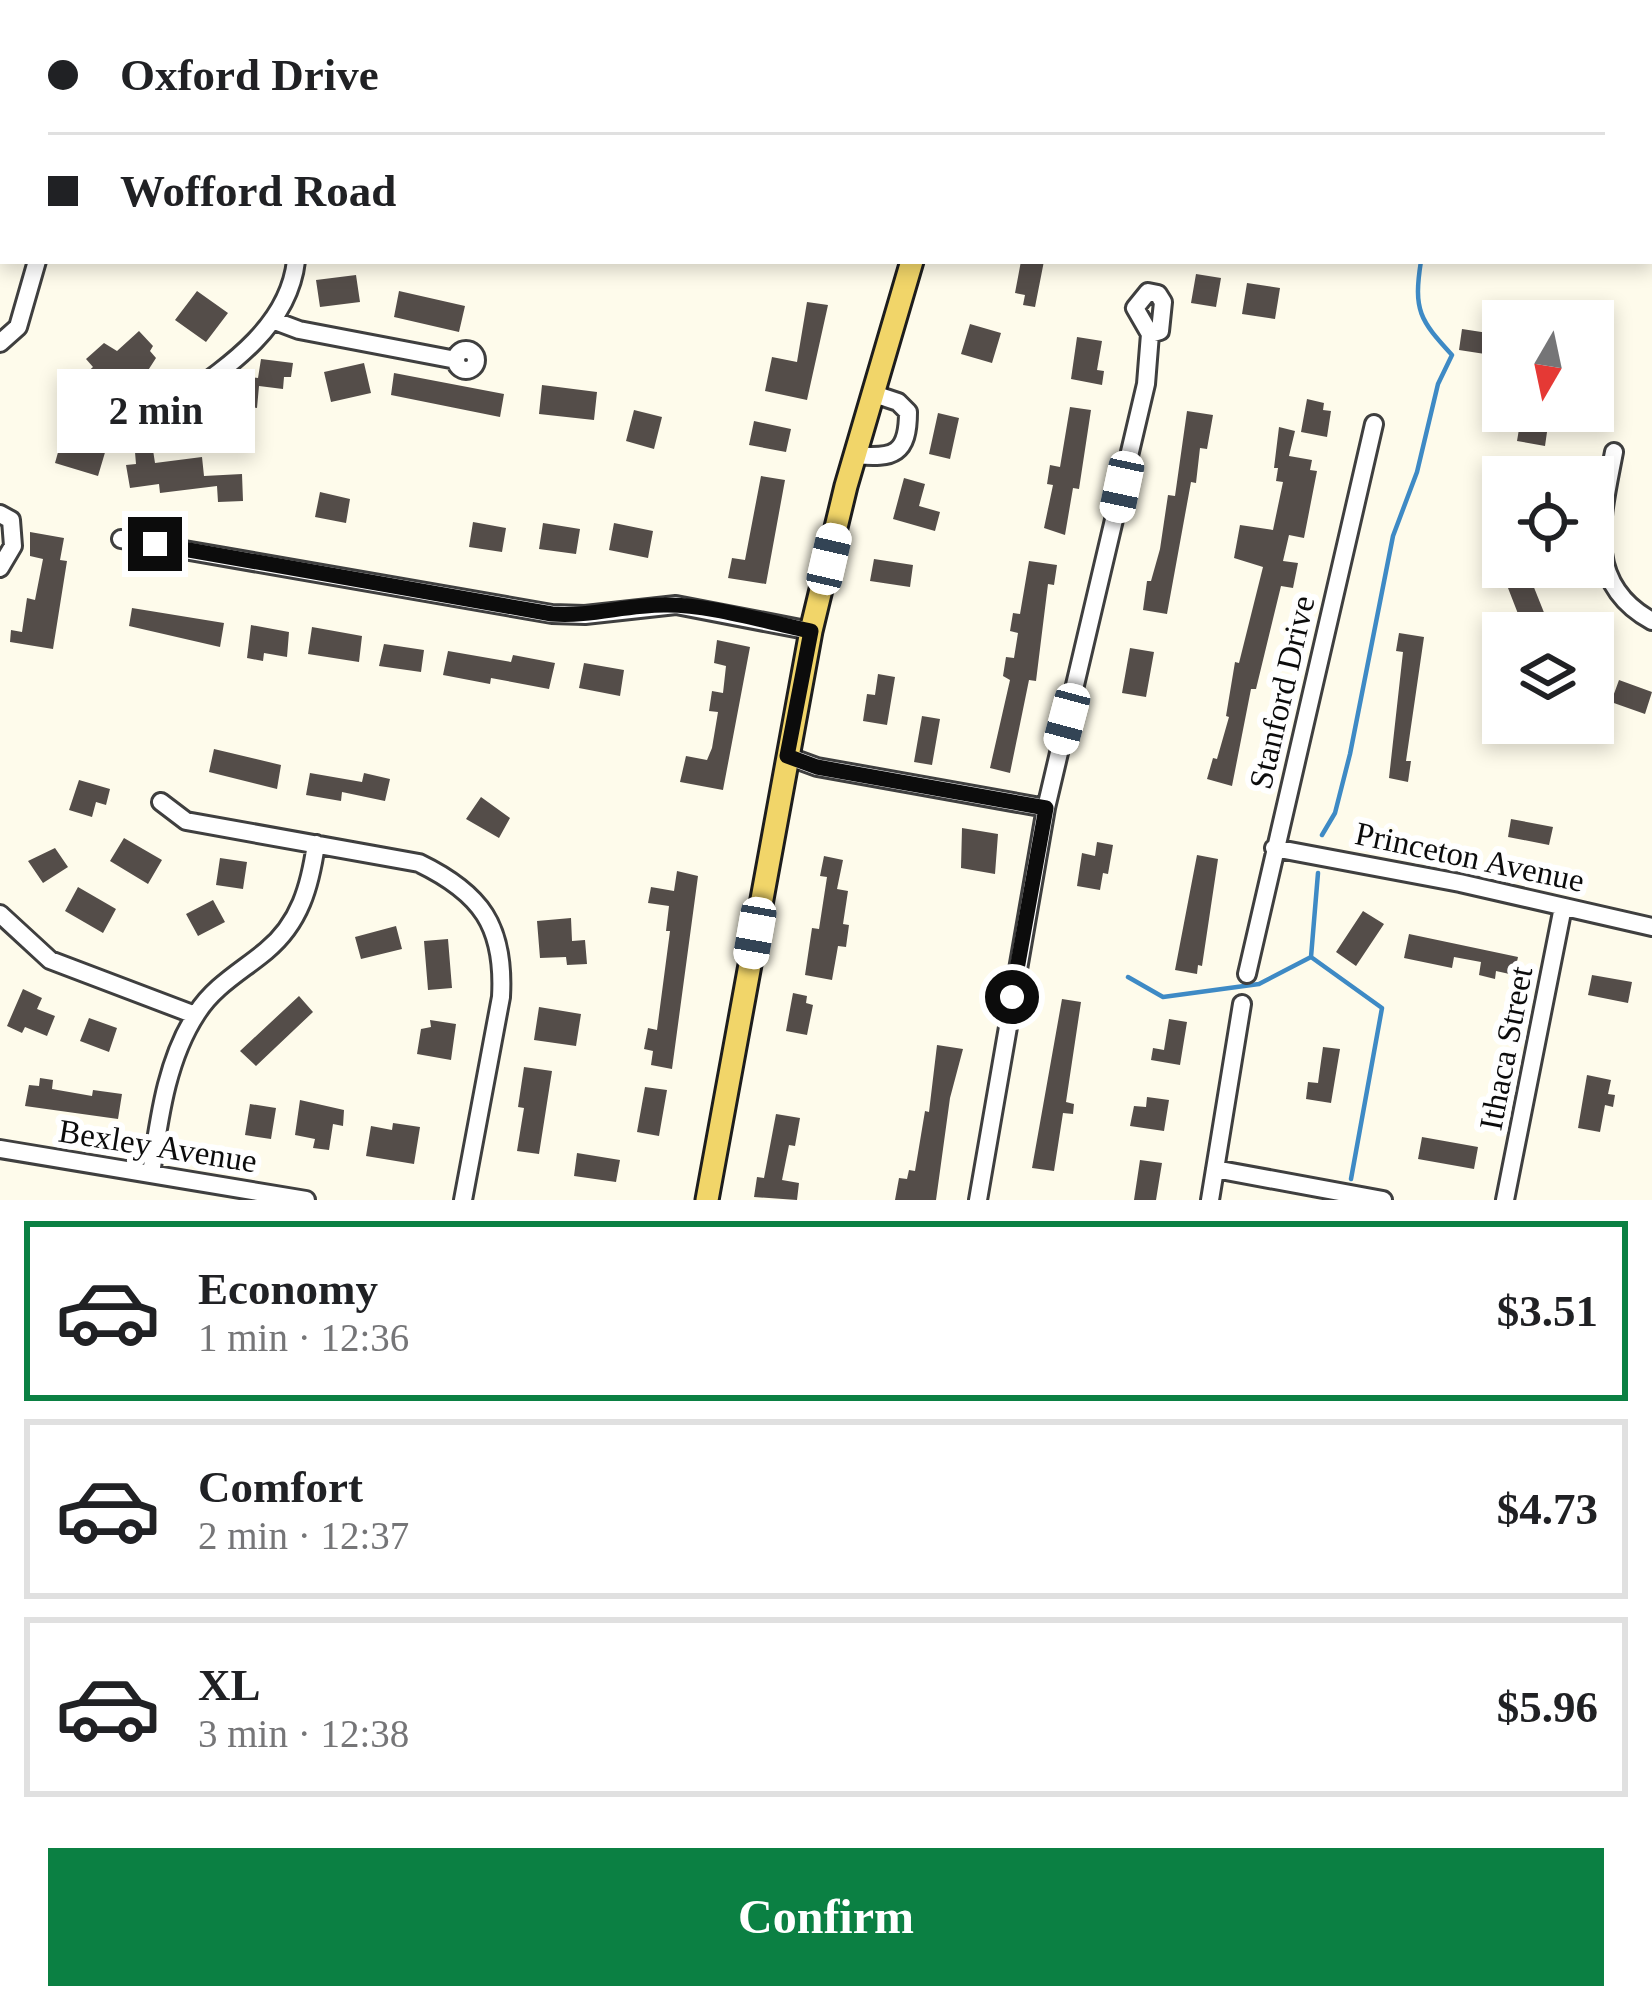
<!DOCTYPE html>
<html lang="en">
<head>
<meta charset="utf-8">
<style>
  :root { --surface:#fff; --page:#f2f2f2; --text:#202124; --muted:#757577; --line:#e0e0e0; --accent:#0b8043 }
  body { margin:0; font-family:Georgia,serif; background:var(--page); color:var(--text); height:100vh; display:flex; flex-direction:column; font-size:45px; white-space:nowrap }
  * { box-sizing:border-box; margin:0 }
  p { font-size:39px; color:var(--muted) }
  .icon { flex:none; width:66px; height:66px; fill:none; stroke:currentColor; stroke-width:2; stroke-linecap:round; stroke-linejoin:round }
  .map { position:relative; height:1200px; overflow:hidden }
  .side { display:flex; flex-direction:column; background:var(--surface); flex:1 }
  .side>* { flex:none }
  .hud { position:absolute; left:0px; top:0px; width:1653px; height:264px; box-shadow:0 6px 18px #0003; display:grid; align-content:center; height:264px; padding:0 48px; background:var(--surface) }
  .needle { width:78px; rotate:189deg }
  .controls { position:absolute; left:1482px; top:300px; display:grid; gap:24px }
  .controls a { display:grid; place-items:center; width:132px; height:132px; border-radius:0px; background:var(--surface); box-shadow:0 6px 18px #0003; font-size:60px }
  .end { position:absolute; width:54px; height:54px; margin:-27px; border:15px solid #0c0c0c; background:#fff; box-shadow:0 0 0 6px #fff }
  .from { border-radius:50% }
  .bubble { position:absolute; height:84px; border-radius:0px; background:var(--surface); box-shadow:0 6px 18px #0003; font-size:39px; font-weight:800; line-height:84px; text-align:center }
  .car { position:absolute; width:36px; height:72px; margin:-36px -18px; border-radius:15px; box-shadow:0 0 9px 3px #0007; background:linear-gradient(#fff 24%,#345 0 40%,#fff 0 76%,#345 0 86%,#fff 0) }
  .hud b { display:flex; align-items:center; gap:42px; height:114px; font-size:45px }
  .hud b+b { border-top:3px solid var(--line) }
  .hud i { width:30px; height:30px; background:var(--text) }
  ul { padding:21px 0 0; list-style:none }
  li { display:flex; align-items:center; gap:36px; height:180px; margin:0 24px 18px; padding:0 24px; border:6px solid var(--line); border-radius:0px }
  li div { flex:1 }
  li b { display:block; font-size:45px }
  li em { font-style:normal; font-weight:800 }
  li.current { border-color:var(--accent) }
  li>.icon { width:108px; height:108px; stroke-width:1.5 }
  .action { display:flex; gap:24px; margin-top:auto; padding:24px 48px }
  .action a { flex:1; height:138px; border-radius:0px; background:var(--accent); color:#fff; font-size:48px; font-weight:800; line-height:138px; text-align:center }
  .map>svg:first-child { display:block }
  .lines { fill:none; stroke-linecap:round; stroke-linejoin:round }
  .stream { stroke:#3e8ac5; stroke-width:4.5 }
  .building { fill:#544d49 }
  .minor-casing { stroke:#3f3f3f; stroke-width:22 }
  .major-casing { stroke:#1d1d1d; stroke-width:27 }
  .minor { stroke:#fff; stroke-width:16 }
  .major { stroke:#f1d569; stroke-width:21 }
  .route { stroke:#0c0c0c; stroke-width:15 }
  .labels { text-anchor:middle; stroke-width:12; stroke-linejoin:round; paint-order:stroke }
  .street-label { font-size:33px; fill:#0c0c0c; stroke:#fff }
</style>
</head>
<body>
<div class="map">
<svg width="1652" height="1200" viewBox="0 0 1652 1200">
  <rect width="100%" height="100%" fill="#fefbeb"/>
  <g class="lines">
    <path class="stream" d="M438,0l3,3
      M1467,3l1,-3
      M1322,835l13,-22 15,-59 43,-218 24,-64 21,-88 14,-29c-32,-35 -39,-44 -31,-94
      M1318,873l-7,84 71,51 -31,171
      M1128,977l35,20 96,-13 52,-27"/>
  </g>
  <path class="building" d="M1021,261h23l-9,46 -12,-2 2,-10 -10,-2z
    M1196,274l25,4 -5,29 -25,-4z
    M356,275l4,27 -40,5 -4,-27z
    M1247,283l33,5 -5,31 -33,-5z
    M197,291l31,22 -22,29 -31,-22z
    M399,291l66,15 -6,26 -65,-15z
    M807,302l21,3 -21,95 -42,-9 7,-34 25,5z
    M970,324l31,9 -9,30 -31,-9z
    M1462,329l39,6 -3,21 -39,-6z
    M139,331l14,15 -3,5 6,7 -9,14 -6,6 -14,-8 -37,32 -16,-18 19,-17 -7,-8 18,-16 13,8z
    M1077,337l25,4 -5,29 7,1 -2,14 -31,-6z
    M261,359l32,4 -2,14h-7l-1,12 -24,-3 -2,22 -24,-4 3,-29 22,3z
    M364,363l7,30 -40,9 -7,-30z
    M394,373l110,21 -4,23 -109,-22z
    M542,385l55,7 -3,28 -55,-6z
    M1307,399l17,4 -1,7 8,1 -4,26 -26,-5z
    M1070,407l21,3 -12,79 -6,-1 -8,47 -21,-7 9,-43 -6,-1 3,-19 10,2z
    M634,410l28,7 -8,32 -28,-8z
    M1187,411l26,4 -6,34 -7,-1 -4,35 -5,-1 -24,132 -24,-4 4,-29h4l9,-32 8,-54 7,1z
    M1522,411h28l-5,35 -28,-5z
    M938,413l21,5 -9,41 -21,-5z
    M68,417l44,12 -14,47 -43,-13z
    M754,421l37,8 -5,23 -37,-7z
    M1279,427l16,4 -6,25 23,4 -2,10 7,1 -13,67 -15,-3 -6,26 15,2 -5,25 -12,-2 -25,103h-5l-19,97 -25,-7 6,-21 4,1 12,-42 -3,-1 9,-54 4,1 24,-96 -29,-9 6,-33 33,5 10,-48 -7,-1 2,-13h-4z
    M153,450l2,13 47,-6 2,19 38,-2 1,27 -25,1 -1,-16 -57,7 -1,-9 -29,4 -4,-23 10,-1 -1,-12z
    M761,476l24,4 -19,104 -38,-6 4,-20 13,2z
    M904,478l21,6 -6,22 21,6 -5,19 -42,-12z
    M320,492l30,7 -4,24 -31,-6z
    M473,522l33,6 -4,24 -33,-5z
    M543,523l37,6 -4,25 -37,-5z
    M614,523l39,8 -5,27 -39,-8z
    M30,532l34,6 -4,22 7,1 -14,88 -43,-7 1,-12 11,2 5,-34 8,2 8,-41 -13,-3z
    M874,559l39,6 -3,22 -40,-6z
    M1029,561l28,4 -3,20 -6,-1 -12,97 -7,-1 -19,93 -20,-5 20,-88 -7,-4 3,-19 8,1 4,-25 -8,-2 3,-18 7,1z
    M1531,580l14,35 -23,9 -14,-36z
    M132,608l92,15 -4,24 -91,-21z
    M251,625l38,7 -2,25 -23,-4 -1,8 -16,-3z
    M312,627l50,9 -3,26 -51,-8z
    M1399,633l25,4 -18,124h5l-3,21 -19,-4 14,-126 -7,-1z
    M717,640l33,7 -27,143 -43,-8 6,-26 21,4 5,-12 6,-36 -9,-1 3,-20 11,2 3,-27 -12,-3z
    M384,644l40,6 -3,22 -42,-6z
    M1130,648l24,4 -8,45 -24,-4z
    M448,651l63,11 2,-7 42,8 -6,26 -58,-11 -1,6 -47,-9z
    M584,663l40,7 -4,26 -41,-8z
    M878,674l17,3 -8,48 -24,-4 4,-27 8,1z
    M1619,680l33,12 -7,22 -34,-12z
    M922,716l18,3 -8,46 -18,-3z
    M214,749l67,16 -4,24 -68,-17z
    M310,773l52,9 2,-9 26,6 -5,22 -43,-9 -1,9 -35,-6z
    M79,780l31,9 -4,16 -10,-3 -4,15 -23,-7z
    M481,797l29,21 -11,20 -33,-19z
    M1511,819l42,8 -4,18 -41,-8z
    M962,828l36,6 -3,40 -34,-6z
    M124,838l38,22 -14,24 -38,-23z
    M1097,842l16,3 -5,29 -5,-1 -3,17 -23,-4 5,-33 13,3z
    M55,848l13,19 -25,16 -15,-22z
    M1197,855l21,4 -16,107 -4,-1 -1,9 -22,-4z
    M824,856l19,4 -6,29 11,2 -5,33 6,1 -3,22 -8,-1 -6,34 -27,-5 7,-47 7,1 8,-52 -7,-1z
    M220,858l27,4 -4,27 -27,-4z
    M677,871l21,5 -26,193 -21,-4 2,-14 -9,-2 4,-21 9,2 13,-99h-4l3,-25 -21,-3 3,-16 23,4z
    M78,887l38,22 -13,24 -38,-22z
    M213,900l12,22 -27,14 -12,-22z
    M1363,911l21,13 -28,42 -20,-14z
    M571,918l1,23 13,-1 2,24 -20,1 -1,-8 -26,1 -3,-37z
    M396,926l6,23 -41,10 -6,-22z
    M1409,934l109,23 -4,18 -18,-4 -1,8 -16,-4 2,-13 -27,-5 -2,11 -48,-10z
    M448,939l4,49 -24,2 -4,-49z
    M1592,975l40,7 -4,21 -40,-8z
    M23,989l19,9 -5,11 18,7 -8,20 -22,-9 -3,6 -15,-7z
    M793,993l14,3 -1,7 7,2 -6,30 -21,-4z
    M299,996l14,16 -57,54 -16,-15z
    M1062,999l19,3 -15,100 8,2 -1,10 -10,-1 -9,58 -22,-3z
    M539,1007l42,7 -5,32 -42,-6z
    M89,1018l28,10 -8,24 -29,-11z
    M1169,1019l18,3 -7,43 -29,-5 2,-12 11,2z
    M430,1020l26,4 -5,36 -34,-6 4,-25 10,-2z
    M937,1045l26,4 -13,49 -14,102h-41l4,-22 8,1 2,-9 6,1 10,-60 4,1z
    M1323,1047l17,2 -9,54 -25,-4 2,-17 10,1z
    M524,1067l28,4 -13,83 -22,-3 7,-43 -6,-1z
    M1587,1075l24,5 -3,14 7,1 -2,12 -8,-2 -5,27 -22,-4z
    M40,1078l13,2 -1,9 40,7 1,-6 29,4 -4,25 -93,-13 4,-21 10,1z
    M645,1087l22,3 -8,46 -22,-4z
    M1147,1097l22,3 -5,31 -34,-5 4,-20 12,1z
    M300,1100l44,10 -1,16 -10,-2 -4,26 -16,-2 2,-9 -20,-4z
    M250,1104l26,4 -5,31 -26,-4z
    M776,1114l24,4 -5,28 -6,-1 -7,35 17,3 -2,17 -43,-3 3,-20 7,1z
    M393,1123l27,4 -6,37 -48,-8 5,-30 21,4z
    M1422,1137l56,10 -4,22 -56,-10z
    M577,1153l43,7 -4,22 -42,-6z
    M1140,1160l22,3 -6,37h-22z"/>
  <g class="lines">
    <defs>
      <path id="minor" d="M162,0l2,3
        M210,0l6,3
        M470,3l3,-3
        M0,85l3,3
        M1650,162h2
        M275,321l24,9 157,30
        M0,343l18,-16 19,-66
        M456 360a10 10 0 1 1 20 0a10 10 0 1 1-20 0Z
        M135 413a16 16 0 1 1 32 0a16 16 0 1 1-32 0Z
        M166,410c54,-38 122,-79 130,-149
        M1614,452c-12,64 -32,131 38,169
        M855,455c39,4 53,-1 53,-43l-10,-10 -24,-8
        M0,514l11,6 2,26 -13,22
        M121,539l431,75 33,1 91,-10 135,26
        M787,756l30,11 229,41
        M161,802l25,19 233,42c62,30 86,63 82,134l-38,203
        M1274,848l186,35 192,44
        M0,914l50,46 145,55
        M1247,974l127,-550
        M0,1149l306,51
        M1215,1169l168,31
        M151,1174c8,-54 15,-114 46,-161 17,-27 45,-42 69,-62 34,-28 44,-65 50,-107
        M978,1200l68,-392 100,-424 4,-50 -15,-26 13,-16 10,2 5,8 -3,29 -10,3
        M1210,1200l32,-196
        M1505,1200l58,-293"/>
      <path id="major" d="M959,3v-3
        M707,1200l104,-569 35,-145 66,-225"/>
    </defs>
    <use href="#minor" class="minor-casing"/>
    <use href="#major" class="major-casing"/>
    <use href="#minor" class="minor"/>
    <use href="#major" class="major"/>
  </g>
  <g class="lines">
    <path class="route" d="M155,544l397,70c38,3 73,-9 112,-9 45,-1 102,17 147,26l-24,125 30,11 229,41 -34,189"/>
  </g>
  <g class="labels">
    <g class="street-label">
      <text transform="translate(1281 692) rotate(-77)" y="12">Stanford Drive</text>
      <text transform="translate(1470 856) rotate(12)" y="12">Princeton Avenue</text>
      <text transform="translate(1505 1048) rotate(-79)" y="12">Ithaca Street</text>
      <text transform="translate(158 1145) rotate(9)" y="12">Bexley Avenue</text>
    </g>
  </g>
</svg>
<div class="controls">
<a><svg class="needle" viewBox="-14 -14 28 28"><path d="M0-13l5 13h-10z" fill="#e53935"/><path d="M0 13l5-13h-10z" fill="#757577"/></svg></a>
<a><svg class="icon" aria-label="locate" viewBox="0 0 24 24"><circle cx="12" cy="12" r="6"/><path d="M12 2v4M12 18v4M2 12h4M18 12h4"/></svg></a>
<a><svg class="icon" aria-label="layers" viewBox="0 0 24 24"><path d="M12 4l9 5-9 5-9-5zM3 14l9 5 9-5"/></svg></a>
</div>
<i class="end from" style="left:1012px;top:997px"></i>
<i class="end" style="left:155px;top:544px"></i>
<div class="bubble" style="left:57px;top:369px;width:198px">2 min</div>
<i class="car" style="left:1122px;top:487px;rotate:192deg"></i>
<i class="car" style="left:829px;top:559px;rotate:13deg"></i>
<i class="car" style="left:1067px;top:719px;rotate:195deg"></i>
<i class="car" style="left:755px;top:933px;rotate:190deg"></i>
<div class="hud">
<b><i class="from"></i>Oxford Drive</b>
<b><i></i>Wofford Road</b>
</div>
</div>
<section class="side">
<ul>
<li class="current"><svg class="icon" aria-label="car" viewBox="0 0 24 24"><path d="M5 17H2v-5l4-1 3-4h7l3 4 3 1v5h-3M9 17h6M6 11h13"/><circle cx="7" cy="17" r="2"/><circle cx="17" cy="17" r="2"/></svg><div><b>Economy</b><p>1 min · 12:36</p></div><em>$3.51</em></li>
<li><svg class="icon" aria-label="car" viewBox="0 0 24 24"><path d="M5 17H2v-5l4-1 3-4h7l3 4 3 1v5h-3M9 17h6M6 11h13"/><circle cx="7" cy="17" r="2"/><circle cx="17" cy="17" r="2"/></svg><div><b>Comfort</b><p>2 min · 12:37</p></div><em>$4.73</em></li>
<li><svg class="icon" aria-label="car" viewBox="0 0 24 24"><path d="M5 17H2v-5l4-1 3-4h7l3 4 3 1v5h-3M9 17h6M6 11h13"/><circle cx="7" cy="17" r="2"/><circle cx="17" cy="17" r="2"/></svg><div><b>XL</b><p>3 min · 12:38</p></div><em>$5.96</em></li>
</ul>
<div class="action"><a>Confirm</a></div>
</section>
</body>
</html>
